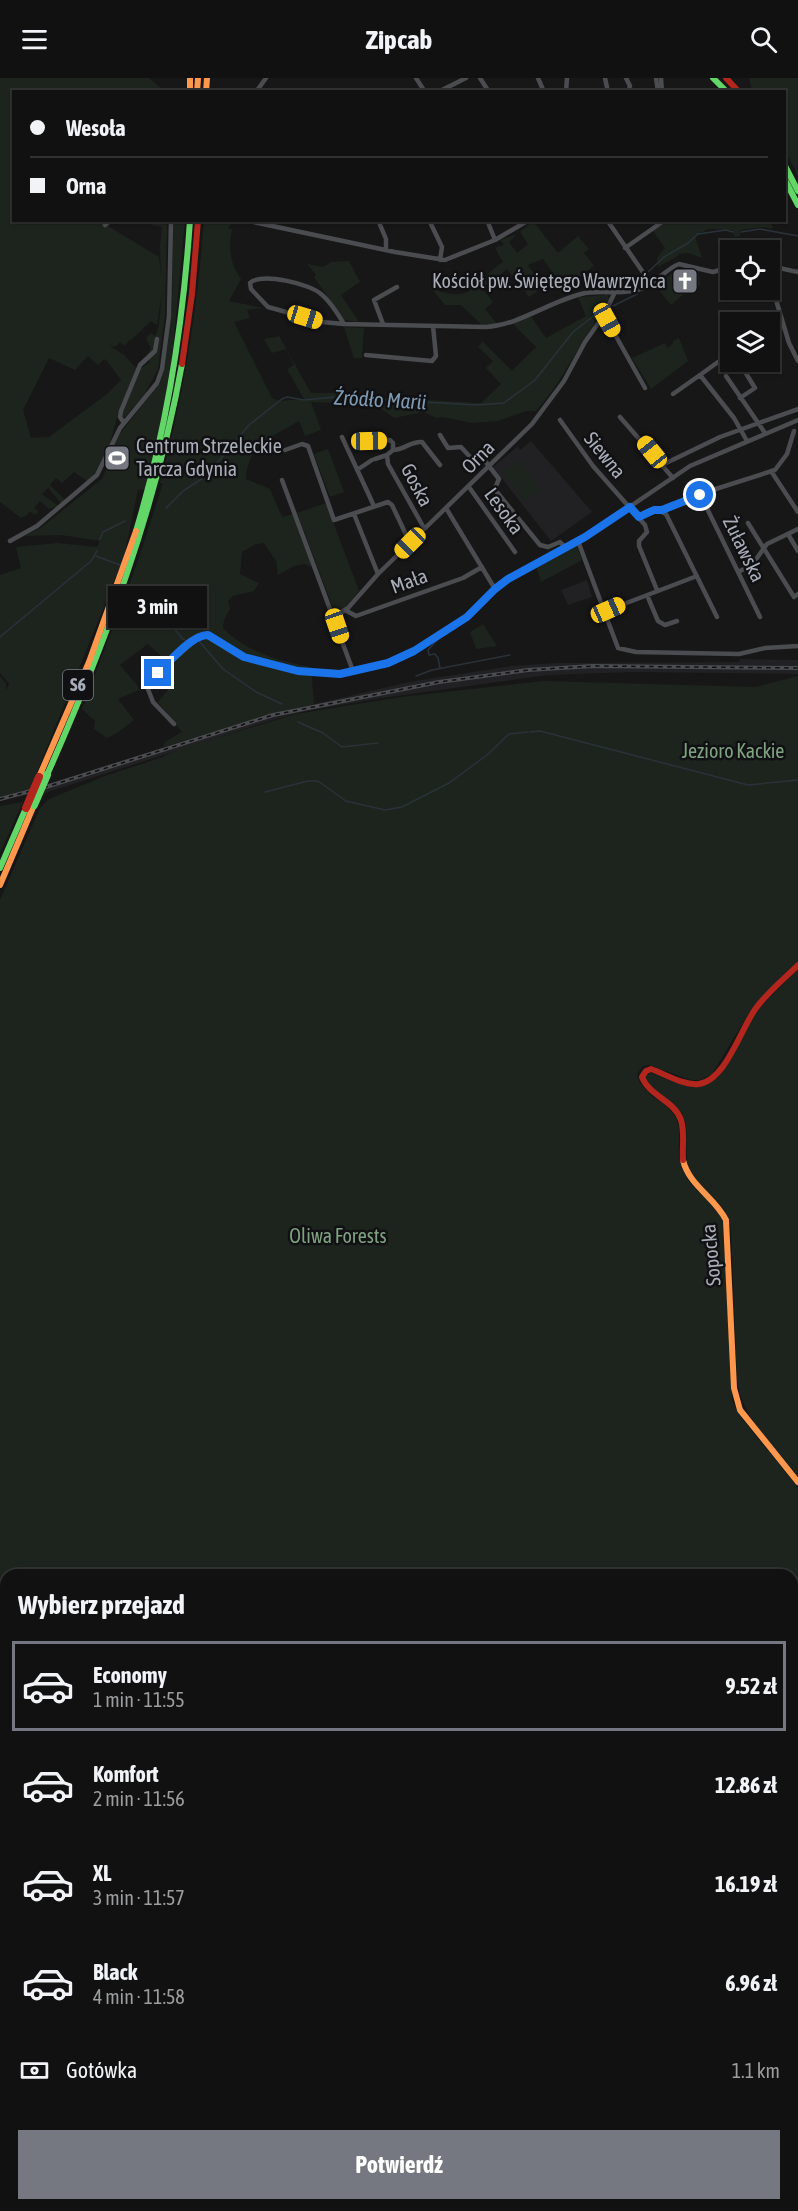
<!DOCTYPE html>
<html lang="pl">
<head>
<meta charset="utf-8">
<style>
  :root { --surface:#111; --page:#1a1a1a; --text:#f1f3f6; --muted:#9c9d9f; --line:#303131; --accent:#757880 }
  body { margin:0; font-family:"Asap Condensed",sans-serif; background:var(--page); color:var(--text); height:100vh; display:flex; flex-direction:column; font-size:22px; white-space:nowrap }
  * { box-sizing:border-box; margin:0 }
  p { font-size:20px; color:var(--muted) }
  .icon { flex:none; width:33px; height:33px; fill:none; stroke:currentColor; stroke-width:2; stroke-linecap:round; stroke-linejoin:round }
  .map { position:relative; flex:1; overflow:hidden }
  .details { position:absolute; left:0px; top:1491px; width:798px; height:642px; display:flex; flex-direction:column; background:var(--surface); border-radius:18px 18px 0 0; box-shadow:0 2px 4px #0004,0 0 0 2px var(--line) }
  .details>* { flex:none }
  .hud { position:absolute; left:12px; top:12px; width:774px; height:132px; border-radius:0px; box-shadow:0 2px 4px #0004,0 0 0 2px var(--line); display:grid; align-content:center; height:132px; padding:0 18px; background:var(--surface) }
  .fabs { position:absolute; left:720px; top:162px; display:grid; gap:12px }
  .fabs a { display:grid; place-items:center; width:60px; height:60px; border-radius:0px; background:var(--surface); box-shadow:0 2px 4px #0004,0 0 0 2px var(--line); font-size:30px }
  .end { position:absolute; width:27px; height:27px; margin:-14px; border:8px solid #1a73e8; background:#fff; box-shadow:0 0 0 3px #fff }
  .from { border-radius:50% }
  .bubble { position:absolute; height:42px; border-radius:0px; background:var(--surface); box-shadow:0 2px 4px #0004,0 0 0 2px var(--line); font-size:20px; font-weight:700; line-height:42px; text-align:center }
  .car { position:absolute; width:18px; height:36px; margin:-18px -9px; border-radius:8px; box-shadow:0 0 4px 2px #0007; background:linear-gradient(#f5c518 24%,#345 0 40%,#f5c518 0 76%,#345 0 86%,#f5c518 0) }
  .hud b { display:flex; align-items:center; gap:21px; height:57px; font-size:22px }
  .hud b+b { border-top:2px solid var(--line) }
  .hud i { width:15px; height:15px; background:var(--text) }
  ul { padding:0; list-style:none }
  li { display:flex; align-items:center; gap:18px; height:90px; margin:0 12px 9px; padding:0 6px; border:3px solid transparent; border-radius:0px }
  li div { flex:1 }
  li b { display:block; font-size:22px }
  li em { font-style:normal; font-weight:700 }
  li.on { border-color:var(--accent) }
  li>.icon { width:54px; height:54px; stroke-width:1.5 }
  h2 { padding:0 18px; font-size:27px; line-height:72px }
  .pay { display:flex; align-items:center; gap:15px; height:66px; padding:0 18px; font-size:22px }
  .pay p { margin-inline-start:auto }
  .button { display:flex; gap:12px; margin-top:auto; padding:12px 18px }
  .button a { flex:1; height:69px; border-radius:0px; background:var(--accent); color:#fff; font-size:24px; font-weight:700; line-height:69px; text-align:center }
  header { display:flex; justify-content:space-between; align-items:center; height:78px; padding:0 18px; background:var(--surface); font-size:27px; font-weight:700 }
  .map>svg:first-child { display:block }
  .built { fill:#212123 }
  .green { fill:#1d241e; fill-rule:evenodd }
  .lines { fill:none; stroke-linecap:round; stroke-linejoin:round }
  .stream { stroke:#2a3239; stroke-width:1.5 }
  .street { stroke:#4b4c50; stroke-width:4.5 }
  .fast { stroke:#63d668; stroke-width:6 }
  .slow { stroke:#ff974d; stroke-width:6 }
  .jam { stroke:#b3261e; stroke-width:6 }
  .rail-casing { stroke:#4b4c4f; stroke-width:4 }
  .rail { stroke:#111113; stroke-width:1.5; stroke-dasharray:4.5; stroke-linecap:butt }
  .fast-bridge { stroke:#63d668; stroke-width:8 }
  .jam-bridge { stroke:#b3261e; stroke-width:8 }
  .route { stroke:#1a73e8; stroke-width:8 }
  .labels { text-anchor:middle; stroke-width:5; stroke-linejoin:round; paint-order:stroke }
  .shield { fill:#111113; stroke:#7b7e86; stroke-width:1.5 }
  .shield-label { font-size:18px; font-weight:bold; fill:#a8adb8 }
  .poi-label { font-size:20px; fill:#a8adb8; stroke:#111113; text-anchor:end }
  .street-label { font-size:20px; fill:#a8adb8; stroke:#111113 }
  .park-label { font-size:20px; fill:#7fa381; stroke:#111113 }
  .water-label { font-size:21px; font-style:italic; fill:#7f9bb3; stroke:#111113 }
</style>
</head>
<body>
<header><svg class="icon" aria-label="menu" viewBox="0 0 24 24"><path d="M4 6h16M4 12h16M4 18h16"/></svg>Zipcab<svg class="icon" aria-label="search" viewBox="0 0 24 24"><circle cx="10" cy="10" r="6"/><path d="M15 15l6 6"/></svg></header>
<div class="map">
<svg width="798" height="2133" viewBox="0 0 798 2133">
  <rect width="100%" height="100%" fill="#171717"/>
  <path class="built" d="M531,363l61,71 -41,29 -58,-74 25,-21 2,4z
    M587,502l5,17 -24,8 -7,-15z
    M740,581l58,1v14l-166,-2 -84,3 -173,24 -69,12 -37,10 -227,73 4,-9 230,-72 133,-31 102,-16 46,-3 182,-1z"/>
  <path class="green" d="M0,0h149l15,13 -150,1v128l96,1 -2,5 51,31 2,21 -1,-31 2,-20 -10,-2 3,-4h11l1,7 -2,87 -7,54 -14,26 -21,24 -1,-4 -4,-1c-8,26 -9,48 -31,67l-13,-9 -12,11 -6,-5 -6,7 15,15 -4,3 -13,-15 -6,6 16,12 -9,3 -9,-8 -6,7 5,4 -5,3 -4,-4 -4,5 -5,2 -21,-16zM162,214l-3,34 -4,10 -4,-3 -5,5 5,10 -5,9 8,-8 -7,9 3,4 -10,7 -5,-2 -11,-12 -15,-10 6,2 5,-5 5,4 4,-6 1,1 21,-20 6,4zM88,278l10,9 6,-6 3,2 14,19 -14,14 -58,43 -18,1 -8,-28 26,-52 26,12z
    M749,0h49v99l-13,-27 -1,-58 -32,-1z
    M669,142l97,1 6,4 1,4 -8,-2 -25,3v6l-6,1 -1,-7 -25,-1 -13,7 7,22 -14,-5 -10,1v2l-20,11 -1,-9 8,-10 -12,-17z
    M173,143h12l-15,158 -24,110 -8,1 -14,67 -95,235 -29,6v-122l6,8v7l3,-7 -9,-11v-98l21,-7 -5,-21 41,-4 40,4 3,-6 -39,-6 -36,1 17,-9 61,-49 13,-39 44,-57 5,-17 7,-55z
    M204,143h30l-6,7 4,2c-4,19 -2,33 9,49l-12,22 34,7 -16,2 3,8 -16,4 38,76 7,3 25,-2 -17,-30 7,-4 -8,-16 -14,4 -8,-14 15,-3 32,57h40l2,3 128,7 20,-19 -15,-16 7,-7 -15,-14 5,-5 29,29 24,-24 -24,-24 18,-8 16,23 40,-22 -8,-19 29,-2 3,4 -11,20h-2c-21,31 -36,64 -61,92h-10l-28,10 -26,2 -29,-6 -6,1 -14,-6 -29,6 -20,-14 -63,-2 10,28 -16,6 -6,-15c-28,17 -51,22 -53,58l24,10 12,28 12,-3 17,47v6l-6,-3 -11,2 -16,9 -2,-14 -12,-18 -8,1 -14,8 -2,22 19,9 -5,8 -21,5 -5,5 2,8 -6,11 -1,8c23,24 57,33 88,39l3,37 -53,13 -98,30 2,-5 17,-10 -24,-30 17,-21 -13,-24 -14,-13 -28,21 17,20 2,5 -21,9 16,21 -17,13 -10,5 -13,-9 1,-8 -13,-12 57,-151 24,-75h-3c24,-89 37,-171 44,-262z
    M533,143l25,32 20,-17 11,13 -5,4 10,13 -17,12 -4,-4 -14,7 -16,-22 -15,6 10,15 -5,3 5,8 -9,6 -22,-28 -24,20 10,13 -8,7 12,15 -15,1 -21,-20h-16l-14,-17c42,18 42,-6 72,-26l-8,-14 4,-2 -1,-2 3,3 3,-3 -4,-4 17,-6 -8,8 8,11 11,-9 -8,-12z
    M349,183l11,21 -19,13 18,27 -15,-2 -30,-43 2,-2 -9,-11 16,3 8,-5z
    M682,189l16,4 2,14 -15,8 -14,12 -16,-20z
    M344,249l20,1 -2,30h-8z
    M679,260l9,23 -37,28 -19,-31 33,-15 3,5 5,-5v-2z
    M328,371l16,43 -14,5 -16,-43z
    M519,382l22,30 -16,12 -22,-30z
    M326,425l33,88 -16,19 -8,3 -38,-100z
    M576,467l6,15 -41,22 -5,-16z
    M483,546l14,22 -21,3 -6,-17z
    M798,598v284l-46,48 -40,66 -12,6h-9l-42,-15 -6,1 -6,8c3,20 27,26 37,41 10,14 1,34 7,50 9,28 31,32 42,55l9,181 10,18 56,68v724h-798v-1311l40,-92 9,-9 56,-23 55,-18 17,-8 119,-36 105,-17 142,-16 212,6zM6,1497h786v630h-786z
    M23,724l-23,51v-47z
    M798,891v507c-24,-30 -57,-59 -61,-97l-6,-150c-4,-30 -28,-33 -41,-58 -8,-19 2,-42 -9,-59 -10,-13 -31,-19 -36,-35l6,-4c25,9 46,24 68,3l37,-64z"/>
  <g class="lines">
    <path class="stream" d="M741,154l19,-3 38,7
      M647,195l17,-16 24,-14 10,-9 28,-4 7,2
      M613,228l24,-12
      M166,430l17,-17 23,-15 43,-51 33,-26 5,-2 17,3 31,-3 142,8 27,-2 31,-23 38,-48 27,-21
      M100,461l3,-7 22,-11
      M96,478l24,9
      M151,524l32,37 3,2 8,-5
      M0,559l91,-76 6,-10
      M438,561l-10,11 1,5 6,-1 3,4 2,10
      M199,563l24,28 33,23 26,12
      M416,598l16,-6 78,-15
      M298,644l25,11 19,14 36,-4
      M530,654l10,-1 208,54 50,-5
      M265,714l43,-11h10l28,20 39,9 17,-3 47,-24 38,-28 22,-21 19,-2"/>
    <path class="street" d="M416,0l9,14
      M480,0l9,14
      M538,0l6,14
      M605,0l3,14
      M626,0l4,8 -2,6
      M656,0l2,14
      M661,0l1,14
      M256,14l10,-14
      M438,14l28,-14
      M566,14l1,-14
      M244,142l151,32 50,8 50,-20 34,-20
      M378,142l8,19v11
      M429,142l13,27 -2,13
      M487,142l8,20
      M607,142l44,64
      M105,147l6,-5
      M625,170l40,-28
      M770,188l28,6
      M770,202l19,63 9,18
      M604,237l41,73
      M344,246c-6,-10 -14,-23 -23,-30 -11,-10 -59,-22 -71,-11l1,6 17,18 54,15 22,2 142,3c33,-2 63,-25 95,-33 20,-5 40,2 60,-5 15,-5 24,-20 38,-25l34,8 17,-5
      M383,246l-9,-24 23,-13
      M366,277l66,6 4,-5 -3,-30
      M739,284l16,26 -15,10
      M700,297l18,-13 12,-4
      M726,298l39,57
      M673,316l27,-19 34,43 13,23
      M620,339l53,61
      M560,342l33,46 52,59 2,7 -8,9v5l18,44
      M124,345l-4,-6 1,-6 19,-46 15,-14 2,-12
      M440,357l8,13 13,-1 10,11 11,-1 17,22 -4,9 1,3 44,54 8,2 12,-5 5,5
      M342,359l32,69
      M369,363l21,-1 3,3v7l-6,5 1,9 36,64
      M285,372l17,-6 6,2 26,74 54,-18 4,3 18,38
      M393,372c11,0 18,-9 29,-8l18,23
      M375,381l12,-4
      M662,387l58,-28 78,-28
      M357,392l15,-10
      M771,393l27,41
      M282,402l71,191
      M469,409l46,65
      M700,416l60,123
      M446,430l49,81
      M662,433l38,-17 75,-24 12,-16 7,-23
      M354,436l24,60
      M639,439l19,-7 8,4 51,103
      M748,445l46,74 4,-3
      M788,456l10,17
      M10,463l27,-15 60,-51 23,-47 37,-45 5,-14 7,-53 2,-96
      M578,463l40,107 18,4 103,2 26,-6 33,-2
      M738,494l14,-7 15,-21 31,-15
      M647,517l11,26 7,4 12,-4
      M345,532l11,6 107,-38 19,-11
      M603,534l94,-36
      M334,539l14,-9 30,-34 154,-150 32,-43 21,-39 19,-27 10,-21
      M174,646l-21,-22 -7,-18 54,-48 8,-1 36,22 54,14 43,2 47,-10 26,-12 53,-34 28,-28 13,-10 77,-42 105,-71 108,-46
      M0,1974l6,15
      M792,2081l6,13
      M57,2127l1,6"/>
    <path class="fast" d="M713,0l14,14
      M784,86l14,27
      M784,100l14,27
      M136,453c31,-102 47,-205 54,-311
      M47,697c59,-133 109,-267 135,-411
      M0,790l26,-60"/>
    <path class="slow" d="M190,0v14
      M197,14l1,-14
      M206,14l1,-14
      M39,699l50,-115 47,-131
      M0,807l34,-80
      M683,1082c6,26 32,37 43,60l8,168 6,22 58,72"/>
    <path class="jam" d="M726,0l13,14
      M182,286l10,-70 6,-74
      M683,1082c-1,-13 2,-27 -2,-40 -6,-19 -32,-24 -39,-43l4,-6 5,-2c14,5 33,17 48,15 27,-4 42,-56 57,-76 12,-16 28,-29 42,-43"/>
    <defs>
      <path id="rail" d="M0,721l46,-12 227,-72 166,-33 89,-12 65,-4 205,2"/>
    </defs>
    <use href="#rail" class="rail-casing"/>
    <use href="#rail" class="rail"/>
    <path class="fast-bridge" d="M34,727l13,-30"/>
    <path class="jam-bridge" d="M26,730l13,-31"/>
  </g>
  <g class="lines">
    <path class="route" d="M158,595c11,-11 35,-39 50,-38l36,22 54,14 42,3 48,-11 26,-12 53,-34 28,-28 13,-10 77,-42 45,-30 9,10 15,-7h8l38,-15"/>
  </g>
  <defs>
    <symbol id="church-square" viewBox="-11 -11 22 22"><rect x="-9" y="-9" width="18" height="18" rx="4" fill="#757880" stroke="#111113"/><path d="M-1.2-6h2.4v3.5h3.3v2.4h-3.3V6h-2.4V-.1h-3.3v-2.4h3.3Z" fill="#fff"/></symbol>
    <symbol id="stadium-square" viewBox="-11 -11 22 22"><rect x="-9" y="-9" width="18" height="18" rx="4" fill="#757880" stroke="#111113"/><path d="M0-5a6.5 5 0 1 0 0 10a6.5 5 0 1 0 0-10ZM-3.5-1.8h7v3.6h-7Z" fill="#fff"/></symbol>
  </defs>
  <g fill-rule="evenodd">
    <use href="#church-square" x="670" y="188" width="30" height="30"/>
    <use href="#stadium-square" x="102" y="365" width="30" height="30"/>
  </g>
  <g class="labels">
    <rect class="shield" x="63" y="592" width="30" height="30" rx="4.5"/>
    <g class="shield-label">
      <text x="78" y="613">S6</text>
    </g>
    <g class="poi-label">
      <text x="666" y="210">Kościół pw. Świętego Wawrzyńca</text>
      <text x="136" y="375" text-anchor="start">Centrum Strzeleckie<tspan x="136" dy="23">Tarcza Gdynia</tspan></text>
    </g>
    <g class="street-label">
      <text transform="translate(605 377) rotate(51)" y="7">Siewna</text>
      <text transform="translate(478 379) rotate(-45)" y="7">Orna</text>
      <text transform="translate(417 407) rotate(62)" y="7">Goska</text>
      <text transform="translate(504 433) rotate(54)" y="7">Lesoka</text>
      <text transform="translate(744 471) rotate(64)" y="7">Żuławska</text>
      <text transform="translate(409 503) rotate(-20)" y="7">Mała</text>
      <text transform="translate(711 1177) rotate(-95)" y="7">Sopocka</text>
    </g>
    <g class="park-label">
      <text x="733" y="680">Jezioro Kackie</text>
      <text x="338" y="1165">Oliwa Forests</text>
    </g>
    <g class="water-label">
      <text transform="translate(380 322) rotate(3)" y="7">Źródło Marii</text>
    </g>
  </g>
</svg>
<div class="fabs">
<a><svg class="icon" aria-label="locate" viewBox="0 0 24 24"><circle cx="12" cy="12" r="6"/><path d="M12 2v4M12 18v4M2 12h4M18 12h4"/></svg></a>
<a><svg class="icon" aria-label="layers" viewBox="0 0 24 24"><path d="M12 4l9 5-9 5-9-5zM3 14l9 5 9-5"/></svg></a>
</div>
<i class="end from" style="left:700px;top:417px"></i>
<i class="end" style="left:158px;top:595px"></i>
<div class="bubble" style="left:108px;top:508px;width:99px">3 min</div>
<i class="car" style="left:305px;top:239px;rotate:107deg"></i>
<i class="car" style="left:607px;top:242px;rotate:151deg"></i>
<i class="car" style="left:369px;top:363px;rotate:89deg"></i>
<i class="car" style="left:652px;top:374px;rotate:321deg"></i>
<i class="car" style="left:410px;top:465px;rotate:225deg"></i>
<i class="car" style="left:608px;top:532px;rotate:66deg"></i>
<i class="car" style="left:337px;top:548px;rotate:161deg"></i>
<div class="hud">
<b><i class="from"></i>Wesoła</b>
<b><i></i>Orna</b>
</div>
<section class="details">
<h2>Wybierz przejazd</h2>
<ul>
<li class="on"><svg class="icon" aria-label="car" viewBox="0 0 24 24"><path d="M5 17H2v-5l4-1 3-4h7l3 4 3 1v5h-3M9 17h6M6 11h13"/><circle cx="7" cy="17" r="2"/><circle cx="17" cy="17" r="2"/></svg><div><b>Economy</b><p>1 min · 11:55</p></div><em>9.52 zł</em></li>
<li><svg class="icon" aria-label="car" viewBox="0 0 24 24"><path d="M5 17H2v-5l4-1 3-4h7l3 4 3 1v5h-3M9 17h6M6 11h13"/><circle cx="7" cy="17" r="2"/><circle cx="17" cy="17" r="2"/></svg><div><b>Komfort</b><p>2 min · 11:56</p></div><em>12.86 zł</em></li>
<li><svg class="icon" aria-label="car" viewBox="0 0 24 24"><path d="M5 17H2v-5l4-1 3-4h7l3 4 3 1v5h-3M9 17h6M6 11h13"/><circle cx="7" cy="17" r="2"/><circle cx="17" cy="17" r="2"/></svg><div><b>XL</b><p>3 min · 11:57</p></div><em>16.19 zł</em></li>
<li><svg class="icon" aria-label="car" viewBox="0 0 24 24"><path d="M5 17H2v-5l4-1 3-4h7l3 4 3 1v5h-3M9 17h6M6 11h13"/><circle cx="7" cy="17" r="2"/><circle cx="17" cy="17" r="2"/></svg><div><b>Black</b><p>4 min · 11:58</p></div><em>6.96 zł</em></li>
</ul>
<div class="pay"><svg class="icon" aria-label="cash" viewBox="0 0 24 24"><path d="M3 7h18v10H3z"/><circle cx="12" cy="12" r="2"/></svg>Gotówka<p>1.1 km</p></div>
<div class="button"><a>Potwierdź</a></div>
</section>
</div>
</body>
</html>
